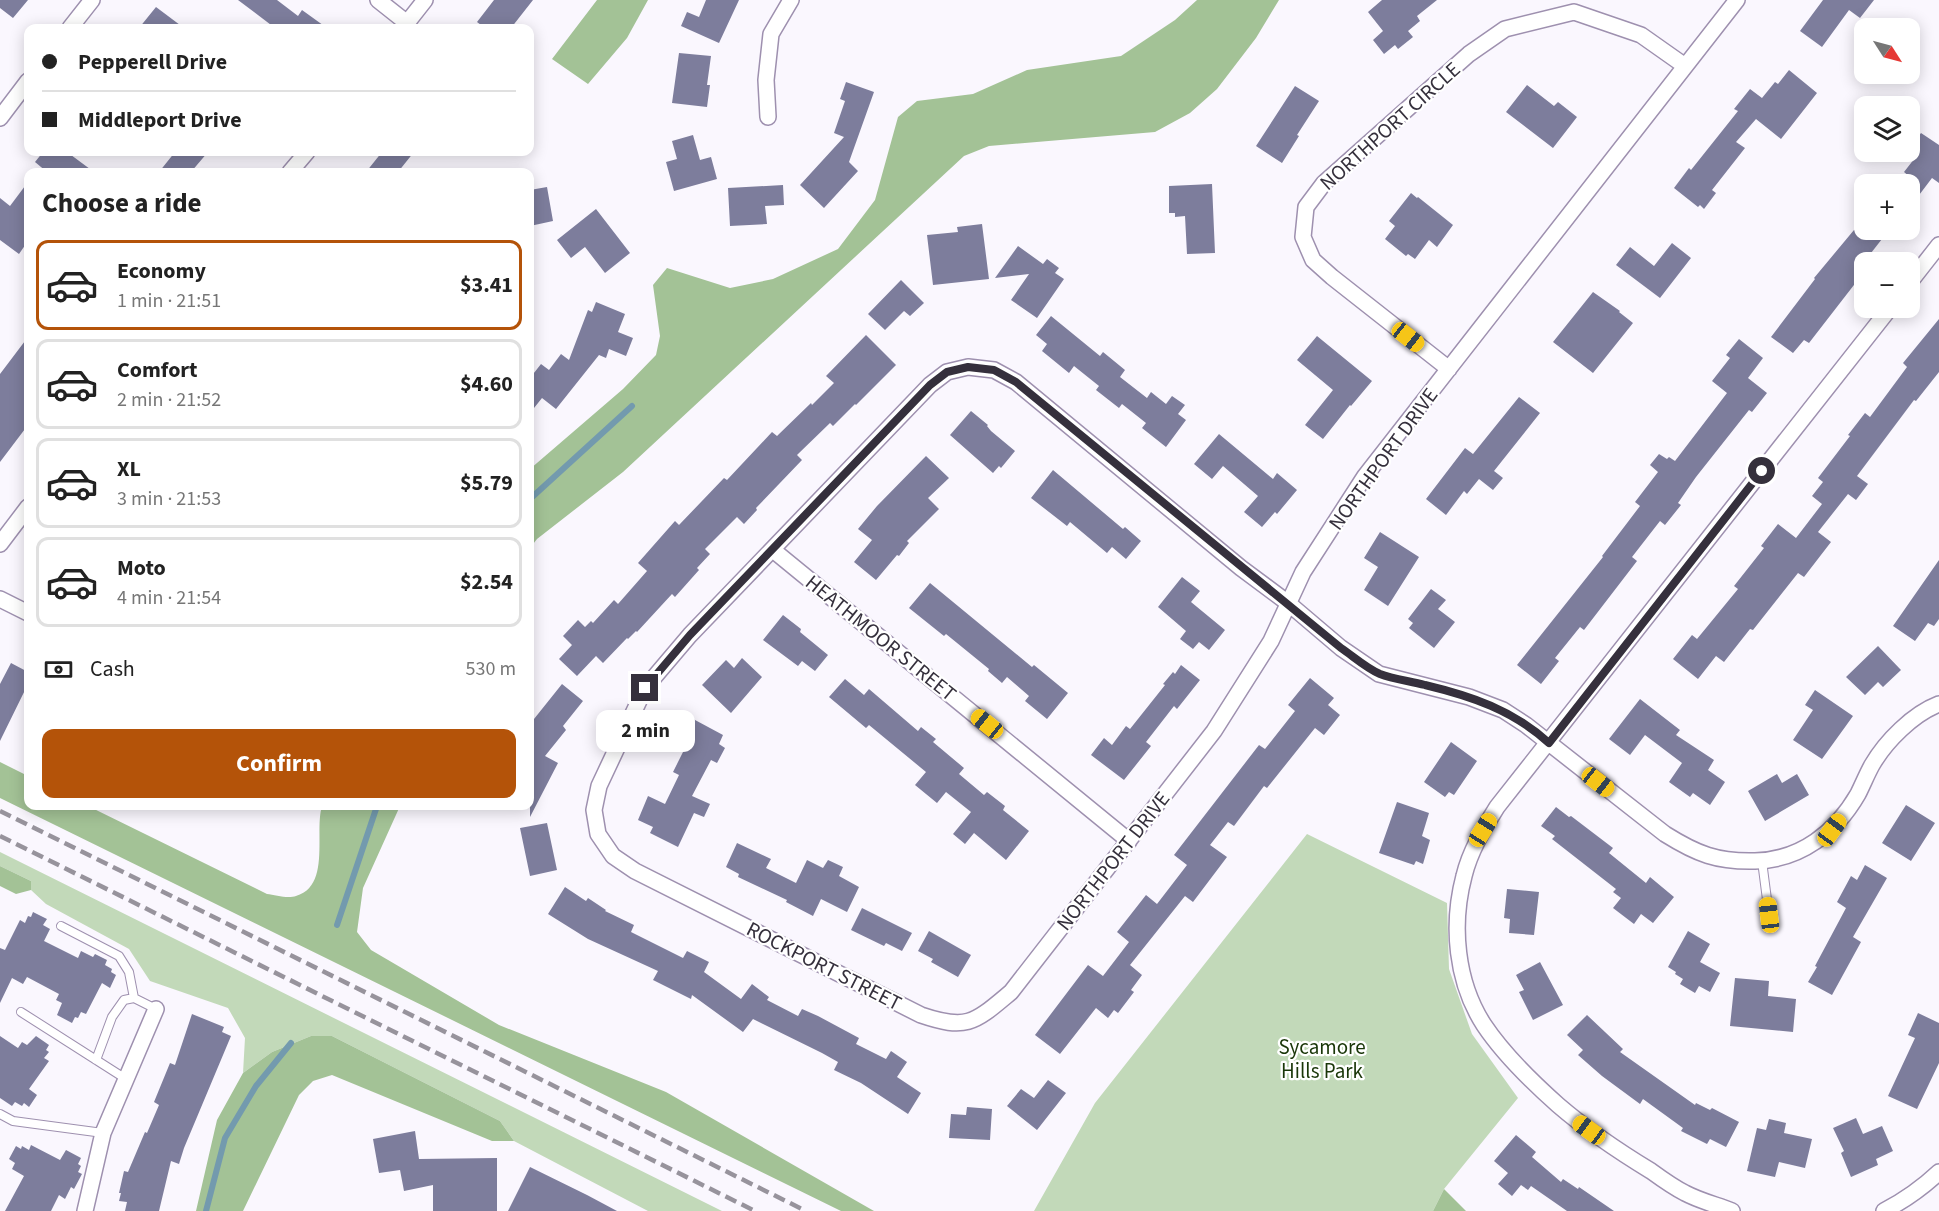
<!DOCTYPE html>
<html lang="en">
<head>
<meta charset="utf-8">
<style>
  :root { --surface:#fff; --page:#f2f2f2; --text:#222; --muted:#767676; --line:#e0e0e0; --accent:#b45309 }
  body { margin:0; font-family:"Source Sans 3",sans-serif; background:var(--page); color:var(--text); height:100vh; display:flex; flex-direction:column; font-size:22px; white-space:nowrap }
  * { box-sizing:border-box; margin:0 }
  p { font-size:20px; color:var(--muted) }
  .icon { flex:none; width:33px; height:33px; fill:none; stroke:currentColor; stroke-width:2; stroke-linecap:round; stroke-linejoin:round }
  .map { position:relative; flex:1; overflow:hidden }
  .drawer { position:absolute; left:24px; top:168px; width:510px; height:642px; display:flex; flex-direction:column; background:var(--surface); border-radius:12px; box-shadow:0 3px 15px #0003 }
  .drawer>* { flex:none }
  .guide { position:absolute; left:24px; top:24px; width:510px; height:132px; border-radius:12px; box-shadow:0 3px 15px #0003; display:grid; align-content:center; height:132px; padding:0 18px; background:var(--surface) }
  .needle { width:39px; rotate:126deg }
  .buttons { position:absolute; left:1854px; top:18px; display:grid; gap:12px }
  .buttons a { display:grid; place-items:center; width:66px; height:66px; border-radius:12px; background:var(--surface); box-shadow:0 3px 15px #0003; font-size:30px }
  .end { position:absolute; width:27px; height:27px; margin:-14px; border:8px solid #35303c; background:#fff; box-shadow:0 0 0 3px #fff }
  .from { border-radius:50% }
  .bubble { position:absolute; height:42px; border-radius:12px; background:var(--surface); box-shadow:0 3px 15px #0003; font-size:20px; font-weight:700; line-height:42px; text-align:center }
  .car { position:absolute; width:18px; height:36px; margin:-18px -9px; border-radius:8px; box-shadow:0 0 4px 2px #0007; background:linear-gradient(#f5c518 24%,#345 0 40%,#f5c518 0 76%,#345 0 86%,#f5c518 0) }
  .guide b { display:flex; align-items:center; gap:21px; height:57px; font-size:22px }
  .guide b+b { border-top:2px solid var(--line) }
  .guide i { width:15px; height:15px; background:var(--text) }
  ul { padding:0; list-style:none }
  li { display:flex; align-items:center; gap:18px; height:90px; margin:0 12px 9px; padding:0 6px; border:3px solid var(--line); border-radius:12px }
  li div { flex:1 }
  li b { display:block; font-size:22px }
  li em { font-style:normal; font-weight:700 }
  li.current { border-color:var(--accent) }
  li>.icon { width:54px; height:54px; stroke-width:1.5 }
  h2 { padding:0 18px; font-size:27px; line-height:72px }
  .pay { display:flex; align-items:center; gap:15px; height:66px; padding:0 18px; font-size:22px }
  .pay p { margin-inline-start:auto }
  .action { display:flex; gap:12px; margin-top:auto; padding:12px 18px }
  .action a { flex:1; height:69px; border-radius:12px; background:var(--accent); color:#fff; font-size:24px; font-weight:700; line-height:69px; text-align:center }
  .map>svg:first-child { display:block }
  .green { fill:#c2d9b9 }
  .forest { fill:#a3c296 }
  .lines { fill:none; stroke-linecap:round; stroke-linejoin:round }
  .stream { stroke:#739aae; stroke-width:6 }
  .building { fill:#7d7d9c }
  .service-casing { stroke:#9e90af; stroke-width:10 }
  .minor-casing { stroke:#9e90af; stroke-width:18 }
  .service { stroke:#fff; stroke-width:8 }
  .minor { stroke:#fff; stroke-width:15 }
  .rail { stroke:#97939c; stroke-width:4.5; stroke-dasharray:12 6; stroke-linecap:butt }
  .route { stroke:#35303c; stroke-width:8 }
  .labels { text-anchor:middle; stroke-width:4.5; stroke-linejoin:round; paint-order:stroke }
  .street-label { font-size:21px; fill:#35303c; stroke:#fff }
  .park-label { font-size:21px; fill:#193608; stroke:#fff }
</style>
</head>
<body>
<div class="map">
<svg width="1939" height="1211" viewBox="0 0 1939 1211">
  <rect width="100%" height="100%" fill="#faf7fe"/>
  <path class="green" d="M1307,834l140,69 2,66 23,65 46,64 -74,91 -11,22h-399l61,-108z
    M0,852l722,359h-74l-134,-70 -14,-20 -168,-85h-21l-39,16 -29,21 2,-35 -17,-30 -78,-27 -21,-32 -83,-45 -15,-14v-9l-31,-15z"/>
  <path class="forest" d="M597,0h51l-21,38 -39,46 -36,-25z
    M1197,0h82l-23,38 -39,51 -27,24 -35,19 -166,14 -25,10 -341,316 -86,67 -7,9v-79l93,-80 33,-34 4,-19 -7,-51 14,-17 63,20 43,-9 65,-30 37,-49 23,-83 19,-16 56,-7 54,-24 94,-14 54,-36z
    M0,762l28,14v30h60l179,88c8,1 21,5 29,2 35,-10 18,-64 26,-90h78l-37,82 -6,44 14,18 128,75 167,67 208,119h-33l-841,-413z
    M0,866l31,15v9l-15,4 -16,-8z
    M311,1036h21l168,85 14,20h-22l-160,-66 -19,6 -14,14 -56,116h-47l21,-91 26,-47 29,-21z
    M1444,1189l22,22h-33z"/>
  <g class="lines">
    <path class="stream" d="M530,499l102,-93
      M337,925l40,-119
      M206,1211l19,-73 31,-52 35,-43"/>
  </g>
  <path class="building" d="M0,0h28l-15,18 -13,-10z
    M238,0h39l21,16 4,-6 25,18h-52z
    M494,0h39l-22,28h-26l-8,-6z
    M706,0h33l-20,43 -38,-17 6,-14 12,5z
    M1382,0h55l-20,16 3,5 -12,10 5,6 -15,12 -3,-4 -11,9 -11,-14 10,-9 -15,-19z
    M1823,0h51l-14,18 -11,-8 -27,37 -22,-16z
    M156,7l28,21h-45z
    M679,53l32,3 -4,29h3l-3,22 -35,-4z
    M1789,70l28,23 -36,46 -25,-20 -20,23 9,6 -33,42 4,3 -12,16 -4,-4 -2,2 -24,-19 15,-20 2,2 47,-59 -4,-2 16,-20 12,9 13,-16 3,2z
    M846,82l28,10 -25,70 9,9 -34,37 -24,-23 44,-48 -10,-4 11,-32 -5,-2z
    M1527,85l27,21 4,-4 19,15 -24,31 -47,-36z
    M1295,86l24,15 -22,34 2,1 -17,27 -26,-17z
    M1921,133l18,12v38l-7,-5 -22,29v-30l-6,-5 14,-18 -8,-7z
    M693,135l7,25 11,-3 6,22 -43,12 -8,-29 11,-3 -5,-18z
    M43,152h24l27,20h-47l-12,-10z
    M175,152h33l-17,20h-32z
    M382,152h32l-16,20h-32z
    M28,182v59l-9,13 -19,-14v-42l10,8z
    M1212,184l3,69 -28,1 -2,-38 -10,1v-4h-6v-27z
    M783,185l1,20 -19,1 2,18 -37,2 -2,-38z
    M547,187l6,34 -23,5v-36z
    M1411,193l6,5 1,-1 35,28 -16,22 -8,-7 -14,19 -7,-5 -2,2 -21,-17 10,-13 -6,-5z
    M596,209l34,44 -25,20 -20,-26 -14,11 -14,-18z
    M982,224l7,55 -56,6 -6,-50 31,-3 -1,-5z
    M1854,230h35l-25,32v10l-55,71 -5,-3 -11,13 -22,-16 44,-58 -1,-1z
    M1672,243l19,15 -31,40 -44,-33 14,-18 24,19z
    M1018,246l25,18 4,-5 12,9 -4,5 9,6 -27,39 -26,-18 18,-26 -34,4z
    M901,280l23,23 -14,13 -6,-5 -19,19 -17,-16z
    M1593,292l27,19 -1,1 14,11 -40,50 -40,-31z
    M596,302l29,12 -7,18 15,6 -7,18 -17,-7 -3,9 -7,-3 -43,54 -14,-11 -12,15v-35l11,-14 8,6 12,-16 8,6 19,-50 4,2z
    M1051,316l49,40 3,-4 22,18 -5,7 27,21 4,-6 15,12 6,-8 13,9 -7,9 8,6 -20,27 -24,-19 4,-5 -24,-19 -3,4 -23,-18 3,-4 -25,-20 -5,7 -27,-22 5,-7 -11,-9z
    M1939,319v53l-23,29 -2,-1 -57,76 11,8 -12,16 -8,-6 -30,38 13,10 -27,35 -6,-4 -45,57 -3,-1 -26,33 -8,-6 -18,23 -25,-20 19,-24 5,4 41,-50 -4,-3 30,-38 -3,-2 17,-22 18,14 26,-34 -10,-8 11,-14 -5,-4 32,-42 -2,-1 17,-22 5,4 37,-50 -4,-4z
    M866,335l30,30 -40,40 -1,-1 -22,22 -3,-3 -33,32 5,5 -46,48 1,2 -13,14 -7,-7 -32,32 5,5 -13,14 2,2 -24,27 -3,-3 -35,38 -1,-1 -8,8 -1,-1 -24,25 -7,-7 -19,20 -18,-17 13,-14 -9,-9 15,-16 7,7 6,-6 2,2 21,-23 4,4 29,-33 -9,-8 37,-42 4,4 45,-47 3,2 45,-48 5,4 34,-33 1,2 22,-22 -8,-7z
    M1317,336l55,45 -21,25 -1,-1 -27,34 -18,-14 28,-35 -36,-30z
    M28,337v88l-28,37v-88z
    M1739,339l24,19 -15,20 19,15 -15,19 -3,-2 -53,67 -18,26 3,2 -16,20 -5,-4 -28,36 5,4 -53,69 -4,-3 -25,31 4,3 -18,23 -24,-19 86,-108 -1,-1 38,-50 -5,-4 23,-30 -8,-7 9,-11 8,5 2,-2 6,4 52,-68 -15,-12 18,-23 -4,-3z
    M1519,397l21,16 -46,58 9,7 -10,12 -14,-11 -12,15 -3,-3 -18,24 -20,-16 39,-51 8,6z
    M971,411l17,14 -1,1 4,5 24,20 -14,17 -2,-2 -6,7 -43,-38z
    M1219,434l54,45 4,-6 20,17 -20,24 -2,-2 -13,15 -18,-15 14,-16 -35,-30 -11,13 -18,-15z
    M926,456l23,22 -21,20 11,11 -32,32 2,2 -10,13 -2,-1 -21,25 -22,-18 18,-22 -14,-11 19,-23z
    M1053,470l70,59 2,-2 16,14 -15,18 -14,-12 -5,6 -37,-31 -3,4 -36,-28z
    M1380,532l39,25 -31,49 -24,-16 14,-23 -14,-9z
    M1939,560v59l-5,7 -6,-3 -13,18 -22,-15z
    M1182,577l18,14 -9,11 34,28 -16,20 -10,-8 -6,7 -13,-10 6,-8 -28,-24z
    M930,583l102,84 2,-2 34,28 -21,26 -22,-18 4,-5 -22,-19 -5,6 -14,-12 1,-2 -43,-35 -2,2 -35,-28z
    M1431,589l15,11 -8,9 17,13 -21,26 -25,-20 4,-5 -5,-4z
    M783,615l18,14 -1,3 28,23 -13,16 -13,-10 -4,5 -35,-26z
    M1878,646l23,24 -18,17 -5,-5 -13,13 -19,-18z
    M742,658l20,19 -31,36 -29,-28 24,-25 8,8z
    M11,663l17,9v12l-28,57v-57z
    M1181,665l19,15 -23,29 -3,-3 -28,36 5,4 -27,34 -33,-25 13,-17 8,7 14,-19 4,3 35,-44 -2,-1 10,-12 2,2z
    M1310,678l24,20 -6,7 12,10 -16,20 -9,-7 -48,60 -3,-2 -30,40 -6,-4 -18,23 17,12 -34,45 -8,-6 -55,69 12,10 -11,15 3,2 -16,21 -4,-3 -6,8 -12,-10 -36,46 -25,-19 53,-70 15,11 26,-34 -12,-10 29,-37 11,9 30,-39 -13,-10 85,-110 6,4 30,-38 -7,-6z
    M845,679l19,16 5,-6 49,42 3,-4 15,12 -3,3 31,26 -5,6 25,21 3,-3 18,14 -2,4 26,21 -23,29 -32,-27 -9,11 -12,-10 18,-22 -25,-20 -9,11 -22,-18 11,-13 -57,-47 -3,3 -37,-31z
    M562,684l21,17 -20,25 3,4 -21,26 13,7 -28,54v-93z
    M1815,690l38,26 -31,43 -29,-19 20,-30 -8,-5z
    M1640,699l40,31 -4,5 38,25 -6,10 17,12 -15,23 -17,-12 -3,4 -21,-15 13,-19 -37,-28 -15,20 -21,-16z
    M682,713l41,22 -4,9 6,4 -8,15 -6,-3 -19,36 18,8 -6,13 -10,-4 -16,34 -28,-14 3,-6 -15,-7 10,-24 17,8 14,-29 -6,-3 12,-24 -17,-9z
    M1451,742l26,19 -23,34 -5,-3 -4,5 -21,-15z
    M1777,774l5,9 15,-9 12,21 -44,26 -17,-30z
    M1397,802l32,11 -7,23 8,4 -7,24 -7,-3 -2,4 -35,-12z
    M1906,805l29,18 -24,38 -29,-18z
    M1556,807l13,10 2,-1 42,32 -4,5 37,30 4,-6 24,20 -21,26 -12,-9 -7,10 -21,-16 8,-10 -8,-6 3,-3 -64,-50 3,-3 -14,-10z
    M547,823l10,47 -27,6 -10,-48z
    M737,843l34,16 -5,9 30,15 11,-23 16,8 5,-8 15,7 -4,9 20,11 -12,25 -26,-13 -8,17 -27,-14 1,-2 -49,-23 1,-3 -13,-7z
    M1865,865l22,13 -34,59 8,5 -29,53 -24,-13 9,-15 -2,-1 31,-58 -9,-6 14,-26 6,4z
    M565,887l21,14 2,-3 18,12 -1,1 29,14 -3,7 52,26 4,-7 22,11 -5,10 37,27 11,-15 17,13 -2,3 31,16 4,-7 16,7 41,22 -3,6 30,15 5,-8 16,11 -10,15 24,16 -13,21 -47,-31 -27,-13 4,-8 -16,-9 -69,-34 -10,13 -51,-37 -1,4 -38,-19 5,-9 -70,-32 -40,-25z
    M1507,889l32,3 -5,43 -25,-2 1,-14 -6,-1z
    M862,908l50,25 -10,18 -16,-8 -2,3 -33,-16z
    M33,912l14,7 -4,6 7,4 -6,12 34,17 3,-7 12,6 2,-3 12,6 -2,5 7,4 -1,3 5,3 -6,13 -8,-5 -16,31 -5,-2 -3,6 -3,-1 -3,6 -15,-8 5,-12 -6,-3 3,-6 -32,-17 -4,7 -11,-6 -12,25v-55l5,2 15,-30 5,3 3,-7 3,1z
    M929,931l42,24 -13,22 -27,-15 2,-3 -15,-8z
    M1688,931l22,13 -10,18 20,11 -10,19 -11,-6 -4,7 -15,-9 3,-5 -8,-5 1,-2 -8,-5z
    M1540,962l23,43 -30,15 -14,-28 5,-2 -8,-15z
    M1735,978l34,3 -1,15 28,3 -3,33 -63,-6z
    M1918,1013l21,10v40l-22,46 -29,-13 27,-58 -7,-3z
    M192,1014l32,13 -2,5 9,4 -47,112 -5,16 -8,-3 -12,50h-34l2,-9 -8,-1 2,-8h-2l5,-22 4,1 17,-40 2,1 12,-28 -5,-3 16,-39 5,2z
    M1587,1015l36,34 -3,3 75,53 1,-2 14,7 2,-2 27,14 -13,25 -16,-8 -3,5 -26,-13 2,-3 -40,-29 -3,5 -38,-28 -24,-21 5,-5 -16,-15z
    M0,1036l18,12 4,-6 5,3 9,-9 13,9 -3,5 3,2 -5,6 5,3 -20,28 8,6 -8,12 -5,-4 -2,3 -7,-4 -3,4 -12,-8z
    M1048,1080l18,13 -29,37 -30,-24 14,-17 13,9z
    M967,1107l25,2 -2,31 -41,-2 2,-24 15,1z
    M1856,1118l7,16 19,-8 11,25 -17,8 2,6 -27,12 -10,-24 3,-2 -11,-23z
    M1769,1119l17,4 -2,10 28,6 -7,29 -26,-6 -4,15 -28,-6 10,-43 9,2z
    M415,1131l4,28 78,-1v53h-64v-26l-29,6 -4,-21 -21,3 -6,-34z
    M1516,1135l20,17 -4,5 29,25 2,-3 15,10 1,-2 35,24h-47l-36,-25 -3,4 -7,-5 -9,11 -14,-12 10,-11 -14,-12z
    M31,1145l29,15 6,-10 15,8 -3,6 3,2 -3,6 4,2 -8,15 -3,-2 -6,12 -6,-4 -8,16h-46l19,-35 -12,-7 3,-6 -6,-4 7,-13 5,3 1,-3 7,4z
    M530,1167l57,28 30,16h-109z"/>
  <g class="lines">
    <defs>
      <path id="service" d="M1762,861l7,54
        M61,926l58,30 10,16 5,26
        M21,1012l105,67
        M96,1060l16,-43 12,-17 10,-2 22,11
        M0,1114l13,7 90,12"/>
      <path id="minor" d="M378,0l29,23
        M1737,0l-372,476 -62,96 -32,69 -57,90 -203,261c-36,30 -43,39 -90,23l-286,-144 -22,-15 -15,-22 -4,-24 5,-24 46,-98 45,-53 240,-250 17,-13 21,-5 26,3 22,12 225,186 47,35 53,45 38,26 90,23 34,13 23,15 139,109c32,20 52,28 90,27 46,-1 81,-29 103,-67 5,-10 9,-20 14,-29 14,-24 41,-51 67,-61
        M70,28l22,-28
        M403,28l22,-28
        M768,117l-2,-37 5,-46 20,-34
        M0,118l28,-37
        M290,172l17,-20
        M1910,282l29,-37
        M1449,369l-117,-92 -19,-17 -10,-23 3,-30 18,-24 145,-129 36,-25 69,-17 67,23 44,31
        M0,544l28,-37
        M773,550l356,291
        M0,599l28,14
        M85,1211l18,-78 53,-124
        M1732,1211c-15,-6 -32,-10 -47,-18 -12,-6 -23,-14 -34,-22 -33,-20 -64,-41 -93,-66 -27,-24 -54,-50 -74,-80 -28,-43 -33,-100 -20,-149 6,-25 20,-48 33,-69l393,-499
        M1884,1211c21,-11 38,-23 55,-39"/>
    </defs>
    <use href="#service" class="service-casing"/>
    <use href="#minor" class="minor-casing"/>
    <use href="#service" class="service"/>
    <use href="#minor" class="minor"/>
    <path class="rail" d="M0,811l806,400
      M0,836l755,375"/>
  </g>
  <g class="lines">
    <path class="route" d="M645,688l45,-53 240,-250 17,-13 21,-5 26,3 22,12 325,266c12,8 25,20 39,26 13,5 30,7 45,11 46,11 88,25 124,58l213,-272"/>
  </g>
  <g class="labels">
    <g class="street-label">
      <text transform="translate(1390 126) rotate(-42)" y="7">NORTHPORT CIRCLE</text>
      <text transform="translate(1383 459) rotate(-54)" y="7">NORTHPORT DRIVE</text>
      <text transform="translate(881 638) rotate(39)" y="7">HEATHMOOR STREET</text>
      <text transform="translate(1113 861) rotate(-52)" y="7">NORTHPORT DRIVE</text>
      <text transform="translate(824 966) rotate(27)" y="7">ROCKPORT STREET</text>
    </g>
    <g class="park-label">
      <text x="1322" y="1054">Sycamore<tspan x="1322" dy="24">Hills Park</tspan></text>
    </g>
  </g>
</svg>
<div class="buttons">
<a><svg class="needle" viewBox="-14 -14 28 28"><path d="M0-13l5 13h-10z" fill="#e53935"/><path d="M0 13l5-13h-10z" fill="#767676"/></svg></a>
<a><svg class="icon" aria-label="layers" viewBox="0 0 24 24"><path d="M12 4l9 5-9 5-9-5zM3 14l9 5 9-5"/></svg></a>
<a>+</a>
<a>−</a>
</div>
<i class="end from" style="left:1762px;top:471px"></i>
<i class="end" style="left:645px;top:688px"></i>
<div class="bubble" style="left:596px;top:710px;width:99px">2 min</div>
<i class="car" style="left:1408px;top:337px;rotate:128deg"></i>
<i class="car" style="left:987px;top:724px;rotate:309deg"></i>
<i class="car" style="left:1598px;top:782px;rotate:128deg"></i>
<i class="car" style="left:1483px;top:830px;rotate:32deg"></i>
<i class="car" style="left:1832px;top:830px;rotate:36deg"></i>
<i class="car" style="left:1769px;top:915px;rotate:353deg"></i>
<i class="car" style="left:1589px;top:1130px;rotate:306deg"></i>
<div class="guide">
<b><i class="from"></i>Pepperell Drive</b>
<b><i></i>Middleport Drive</b>
</div>
<section class="drawer">
<h2>Choose a ride</h2>
<ul>
<li class="current"><svg class="icon" aria-label="car" viewBox="0 0 24 24"><path d="M5 17H2v-5l4-1 3-4h7l3 4 3 1v5h-3M9 17h6M6 11h13"/><circle cx="7" cy="17" r="2"/><circle cx="17" cy="17" r="2"/></svg><div><b>Economy</b><p>1 min · 21:51</p></div><em>$3.41</em></li>
<li><svg class="icon" aria-label="car" viewBox="0 0 24 24"><path d="M5 17H2v-5l4-1 3-4h7l3 4 3 1v5h-3M9 17h6M6 11h13"/><circle cx="7" cy="17" r="2"/><circle cx="17" cy="17" r="2"/></svg><div><b>Comfort</b><p>2 min · 21:52</p></div><em>$4.60</em></li>
<li><svg class="icon" aria-label="car" viewBox="0 0 24 24"><path d="M5 17H2v-5l4-1 3-4h7l3 4 3 1v5h-3M9 17h6M6 11h13"/><circle cx="7" cy="17" r="2"/><circle cx="17" cy="17" r="2"/></svg><div><b>XL</b><p>3 min · 21:53</p></div><em>$5.79</em></li>
<li><svg class="icon" aria-label="car" viewBox="0 0 24 24"><path d="M5 17H2v-5l4-1 3-4h7l3 4 3 1v5h-3M9 17h6M6 11h13"/><circle cx="7" cy="17" r="2"/><circle cx="17" cy="17" r="2"/></svg><div><b>Moto</b><p>4 min · 21:54</p></div><em>$2.54</em></li>
</ul>
<div class="pay"><svg class="icon" aria-label="cash" viewBox="0 0 24 24"><path d="M3 7h18v10H3z"/><circle cx="12" cy="12" r="2"/></svg>Cash<p>530 m</p></div>
<div class="action"><a>Confirm</a></div>
</section>
</div>
</body>
</html>
